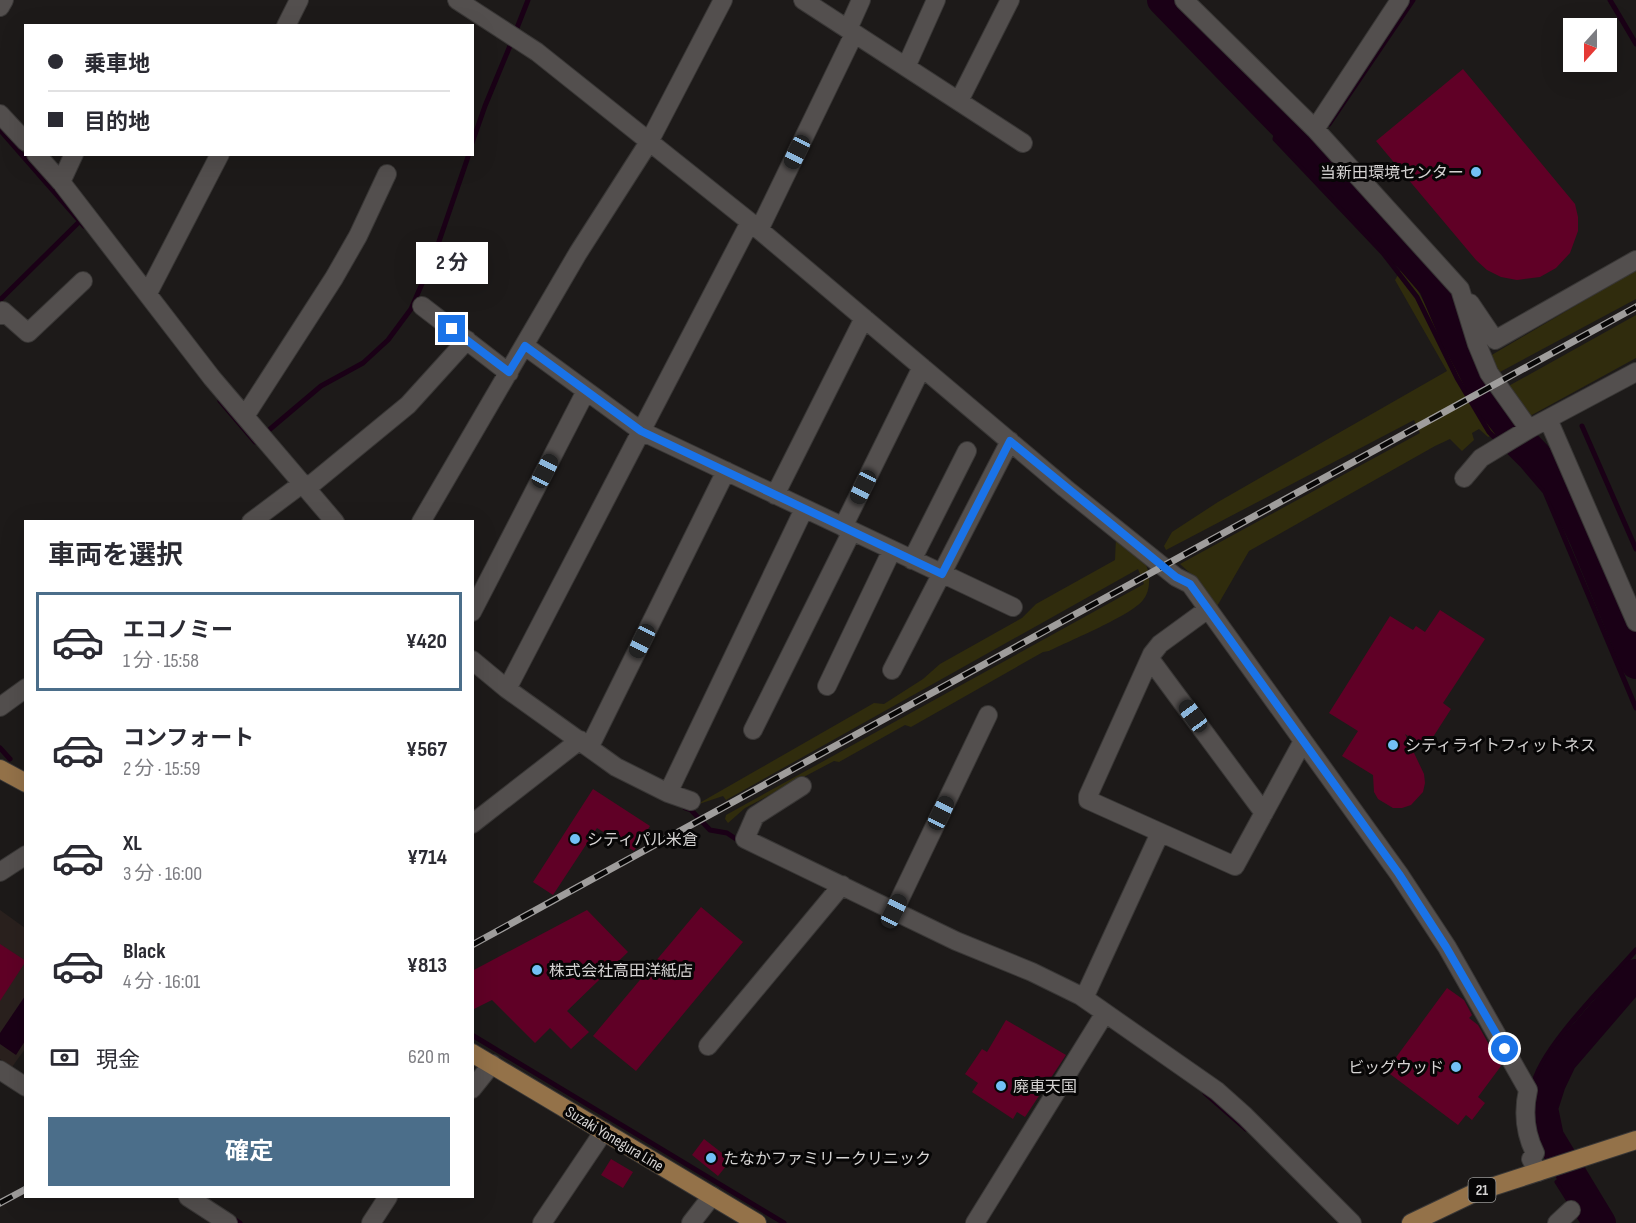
<!DOCTYPE html>
<html lang="ja">
<head>
<meta charset="utf-8">
<style>
  :root { --surface:#fff; --page:#f2f2f3; --text:#2b2b33; --muted:#7c7c81; --line:#e1e1e2; --accent:#4b6e8a }
  body { margin:0; font-family:"Sofia Sans Condensed","Noto Sans JP",sans-serif; background:var(--page); color:var(--text); height:100vh; display:flex; flex-direction:column; font-size:22px; white-space:nowrap }
  * { box-sizing:border-box; margin:0 }
  p { font-size:20px; color:var(--muted) }
  .icon { flex:none; width:33px; height:33px; fill:none; stroke:currentColor; stroke-width:2; stroke-linecap:round; stroke-linejoin:round }
  .map { position:relative; flex:1; overflow:hidden }
  .details { position:absolute; left:24px; top:520px; width:450px; height:678px; display:flex; flex-direction:column; background:var(--surface); border-radius:0px; box-shadow:0 6px 24px #0002 }
  .details>* { flex:none }
  .guide { position:absolute; left:24px; top:24px; width:450px; height:132px; border-radius:0px; box-shadow:0 6px 24px #0002; display:grid; align-content:center; height:132px; padding:0 24px; background:var(--surface) }
  .needle { width:39px; rotate:201deg }
  .tools { position:absolute; left:1563px; top:18px; display:grid; gap:12px }
  .tools a { display:grid; place-items:center; width:54px; height:54px; border-radius:0px; background:var(--surface); box-shadow:0 6px 24px #0002; font-size:30px }
  .end { position:absolute; width:27px; height:27px; margin:-14px; border:8px solid #1a73e8; background:#fff; box-shadow:0 0 0 3px #fff }
  .from { border-radius:50% }
  .bubble { position:absolute; height:42px; border-radius:0px; background:var(--surface); box-shadow:0 6px 24px #0002; font-size:20px; font-weight:700; line-height:42px; text-align:center }
  .car { position:absolute; width:18px; height:36px; margin:-18px -9px; border-radius:8px; box-shadow:0 0 4px 2px #0007; background:linear-gradient(#222 24%,#8ab4d8 0 40%,#222 0 76%,#8ab4d8 0 86%,#222 0) }
  .guide b { display:flex; align-items:center; gap:21px; height:57px; font-size:22px }
  .guide b+b { border-top:2px solid var(--line) }
  .guide i { width:15px; height:15px; background:var(--text) }
  ul { padding:0; list-style:none }
  li { display:flex; align-items:center; gap:18px; height:99px; margin:0 12px 9px; padding:0 12px; border:3px solid transparent; border-radius:0px }
  li div { flex:1 }
  li b { display:block; font-size:22px }
  li em { font-style:normal; font-weight:700 }
  li.selected { border-color:var(--accent) }
  li>.icon { width:54px; height:54px; stroke-width:1.5 }
  h2 { padding:0 24px; font-size:27px; line-height:72px }
  .pay { display:flex; align-items:center; gap:15px; height:66px; padding:0 24px; font-size:22px }
  .pay p { margin-inline-start:auto }
  .button { display:flex; gap:12px; margin-top:auto; padding:12px 24px }
  .button a { flex:1; height:69px; border-radius:0px; background:var(--accent); color:#fff; font-size:24px; font-weight:700; line-height:69px; text-align:center }
  .map>svg:first-child { display:block }
  .built { fill:#2a211e }
  .green { fill:#302c0d }
  .water { fill:#1a0016 }
  .lines { fill:none; stroke-linecap:round; stroke-linejoin:round }
  .stream { stroke:#1a0016; stroke-width:5 }
  .river { stroke:#1a0016; stroke-width:30 }
  .building { fill:#600026 }
  .minor-casing { stroke:#393736; stroke-width:20 }
  .major-casing { stroke:#393736; stroke-width:20 }
  .minor { stroke:#534f4e; stroke-width:18 }
  .major { stroke:#947249; stroke-width:18 }
  .rail-casing { stroke:#9f9d9c; stroke-width:7 }
  .rail { stroke:#070606; stroke-width:4.5; stroke-dasharray:14; stroke-linecap:butt }
  .route { stroke:#1a73e8; stroke-width:8 }
  .poi-dot { fill:#72c1f5; stroke:#070606; stroke-width:2 }
  .labels { text-anchor:middle; stroke-width:6; stroke-linejoin:round; paint-order:stroke }
  .shield { fill:#070606; stroke:#979695; stroke-width:1.5 }
  .shield-label { font-size:15px; font-weight:bold; fill:#d5d3d2 }
  .poi-label { font-size:16px; fill:#d5d3d2; stroke:#070606; text-anchor:start }
  .street-label { font-size:16px; fill:#d5d3d2; stroke:#070606 }
</style>
</head>
<body>
<div class="map">
<svg width="1636" height="1223" viewBox="0 0 1636 1223">
  <rect width="100%" height="100%" fill="#1d1a19"/>
  <path class="built" d="M0,910l25,18v121l-13,18 -12,-8z"/>
  <path class="green" d="M1401,270l15,17 70,131 13,14 -11,5 -9,-8 -7,4 2,7 -12,11 -12,-12 -15,7 -186,105 -33,57 -25,-34 -11,-10 240,-131 -6,-13 -248,130 -2,-4 8,-14 46,-30 229,-131 -52,-91z
    M1636,270v29l-136,73 -9,-10 -1,-6z
    M1636,315v43l-106,58 -25,-28z
    M1116,537c8,6 18,12 25,20 10,11 11,32 2,43 -11,15 -74,41 -94,51l-6,1 -132,75 -6,-2 -66,37 -5,-1 -89,47 -17,15 -3,-4 1,-4 418,-231 -6,-15 -412,231 -3,-4 -27,9 178,-102 10,1 39,-25 17,-15 82,-46 14,-14 79,-44z"/>
  <path class="water" d="M25,996v45l-9,14 -16,-11v-11z"/>
  <g class="lines">
    <path class="stream" d="M1610,0l26,44
      M515,33l13,-33
      M1279,121l-4,18 108,114 34,44 40,81 32,54 33,33 23,27 91,216
      M1329,124l84,-124
      M0,130l84,96
      M472,143l13,-37 27,-65
      M1310,152l9,-13
      M0,300l80,-79
      M220,401l35,41 2,-1
      M1582,426l54,123
      M269,430l52,-44 42,-23 25,-23 23,-31 23,-53 35,-102
      M0,748l10,11
      M685,808l6,2 19,20 17,3 15,10
      M472,1035l312,188
      M1533,1087c5,-37 77,-107 103,-137
      M1205,1093l41,36
      M1557,1182l26,41
      M231,1217l9,6"/>
    <path class="river" d="M1162,0l174,179 76,82 21,24 20,47 37,71 16,21 30,31 21,26 27,57 52,126
      M1601,1223l-52,-86 -6,-29 8,-25 11,-23 74,-86"/>
  </g>
  <path class="building" d="M1463,69l112,135 3,13v14l-8,22 -14,15 -16,9 -23,3 -16,-3 -14,-7 -11,-10 -100,-119z
    M1440,610l45,29 -42,64 8,6 -25,39 -21,-14 19,40 1,9 -2,9 -12,13 -9,3h-9l-15,-9 -4,-7 -1,-17 -31,-19 16,-25 -29,-18 61,-97 23,14 3,-4 9,6z
    M593,789l57,37 -16,25 -37,-23 -44,67 -20,-13z
    M701,907l42,35 -107,129 -43,-35z
    M587,910l41,42 -61,59 22,21 -18,17 -21,-21 -15,15 -43,-43 -20,10v-39z
    M0,944l26,17 -26,40z
    M1447,988l17,12 8,15 -3,3 9,7 23,41 -23,31 7,6 -13,17 -6,-5 -8,10 -72,-54z
    M1006,1020l60,35 -41,62 -8,-5 -4,7 -41,-27 6,-9 -13,-9 17,-25 5,3z
    M704,1139l27,21 -13,16 -26,-21z
    M611,1159l22,13 -10,16 -22,-13z"/>
  <g class="lines">
    <defs>
      <path id="minor" d="M457,0l80,52 213,170 315,266 111,89 14,7 209,290 48,73 81,143c-5,22 -3,43 7,63l-4,6 7,13
        M803,0l220,143
        M1184,0l131,129 145,160 17,55 12,29 40,56
        M0,7l4,-7
        M286,26l13,-26
        M848,29l13,-29
        M906,67l30,-67
        M959,101l51,-101
        M0,114l26,28
        M1315,129l85,-129
        M36,154l25,28 151,196 123,144
        M61,182l13,-28
        M759,230l95,-196
        M148,293l72,-139
        M1470,303l25,37 141,-80
        M422,306l87,67
        M0,315l3,-4 25,22 55,-52
        M525,346l116,85 372,176
        M245,416l89,-138 24,-42 29,-62
        M1548,419l88,203
        M1464,478l17,-20 48,-29 107,-57
        M307,488l101,-83 59,-65
        M775,495l89,-177
        M251,522l52,-39
        M421,522l157,-269 71,-111 74,-142
        M843,527l79,-160
        M912,560l55,-109
        M1208,609l-48,35 -8,10 -64,142v4l147,66 68,-125
        M472,612l114,-221
        M1150,659l114,154
        M472,660l35,29 109,78 52,26 23,8
        M892,670l118,-229
        M827,686l65,-136
        M507,689l243,-467
        M0,707l26,-19
        M753,730l99,-199
        M590,746l136,-275
        M802,786l-47,30 -10,23 211,102 76,31 49,24 136,95 28,25 107,107
        M668,793l136,-284
        M472,824l108,-84
        M0,872l26,-17
        M894,911l94,-196
        M1084,998l76,-165
        M708,1046l134,-161
        M0,1070l26,17
        M472,1089l20,-25
        M188,1197l40,26
        M371,1223l17,-26
        M542,1223l62,-92
        M691,1223l21,-27
        M975,1223l130,-210
        M1557,1223l14,-13"/>
      <path id="major" d="M0,769l26,14
        M472,1053l285,170
        M1411,1223l65,-31 160,-52"/>
    </defs>
    <use href="#minor" class="minor-casing"/>
    <use href="#major" class="major-casing"/>
    <use href="#minor" class="minor"/>
    <use href="#major" class="major"/>
    <defs>
      <path id="rail" d="M472,945l1164,-638
        M0,1203l26,-14"/>
    </defs>
    <use href="#rail" class="rail-casing"/>
    <use href="#rail" class="rail"/>
  </g>
  <g class="lines">
    <path class="route" d="M452,329l57,43 16,-26 116,85 301,143 68,-133 166,136 14,7 209,290 47,73 59,102"/>
  </g>
  <g class="poi-dot">
    <circle cx="1476" cy="172" r="6"/>
    <circle cx="1393" cy="745" r="6"/>
    <circle cx="575" cy="839" r="6"/>
    <circle cx="537" cy="970" r="6"/>
    <circle cx="1456" cy="1067" r="6"/>
    <circle cx="1001" cy="1086" r="6"/>
    <circle cx="711" cy="1158" r="6"/>
  </g>
  <g class="labels">
    <rect class="shield" x="1468.5" y="1178" width="27" height="24" rx="4.5"/>
    <g class="shield-label">
      <text x="1482" y="1195">21</text>
    </g>
    <g class="poi-label">
      <text x="1464" y="178" text-anchor="end">当新田環境センター</text>
      <text x="1405" y="751">シティライトフィットネス</text>
      <text x="587" y="845">シティパル米倉</text>
      <text x="549" y="976">株式会社高田洋紙店</text>
      <text x="1444" y="1073" text-anchor="end">ビッグウッド</text>
      <text x="1013" y="1092">廃車天国</text>
      <text x="723" y="1164">たなかファミリークリニック</text>
    </g>
    <g class="street-label">
      <text transform="translate(615 1138) rotate(31)" y="6">Suzaki Yonegura Line</text>
    </g>
  </g>
</svg>
<div class="tools">
<a><svg class="needle" viewBox="-14 -14 28 28"><path d="M0-13l5 13h-10z" fill="#e53935"/><path d="M0 13l5-13h-10z" fill="#7c7c81"/></svg></a>
</div>
<i class="end from" style="left:1505px;top:1049px"></i>
<i class="end" style="left:452px;top:329px"></i>
<div class="bubble" style="left:416px;top:242px;width:72px">2 分</div>
<i class="car" style="left:797px;top:152px;rotate:206deg"></i>
<i class="car" style="left:545px;top:471px;rotate:27deg"></i>
<i class="car" style="left:863px;top:487px;rotate:206deg"></i>
<i class="car" style="left:642px;top:641px;rotate:206deg"></i>
<i class="car" style="left:1193px;top:716px;rotate:324deg"></i>
<i class="car" style="left:941px;top:813px;rotate:26deg"></i>
<i class="car" style="left:894px;top:911px;rotate:26deg"></i>
<div class="guide">
<b><i class="from"></i>乗車地</b>
<b><i></i>目的地</b>
</div>
<section class="details">
<h2>車両を選択</h2>
<ul>
<li class="selected"><svg class="icon" aria-label="car" viewBox="0 0 24 24"><path d="M5 17H2v-5l4-1 3-4h7l3 4 3 1v5h-3M9 17h6M6 11h13"/><circle cx="7" cy="17" r="2"/><circle cx="17" cy="17" r="2"/></svg><div><b>エコノミー</b><p>1 分 · 15:58</p></div><em>¥420</em></li>
<li><svg class="icon" aria-label="car" viewBox="0 0 24 24"><path d="M5 17H2v-5l4-1 3-4h7l3 4 3 1v5h-3M9 17h6M6 11h13"/><circle cx="7" cy="17" r="2"/><circle cx="17" cy="17" r="2"/></svg><div><b>コンフォート</b><p>2 分 · 15:59</p></div><em>¥567</em></li>
<li><svg class="icon" aria-label="car" viewBox="0 0 24 24"><path d="M5 17H2v-5l4-1 3-4h7l3 4 3 1v5h-3M9 17h6M6 11h13"/><circle cx="7" cy="17" r="2"/><circle cx="17" cy="17" r="2"/></svg><div><b>XL</b><p>3 分 · 16:00</p></div><em>¥714</em></li>
<li><svg class="icon" aria-label="car" viewBox="0 0 24 24"><path d="M5 17H2v-5l4-1 3-4h7l3 4 3 1v5h-3M9 17h6M6 11h13"/><circle cx="7" cy="17" r="2"/><circle cx="17" cy="17" r="2"/></svg><div><b>Black</b><p>4 分 · 16:01</p></div><em>¥813</em></li>
</ul>
<div class="pay"><svg class="icon" aria-label="cash" viewBox="0 0 24 24"><path d="M3 7h18v10H3z"/><circle cx="12" cy="12" r="2"/></svg>現金<p>620 m</p></div>
<div class="button"><a>確定</a></div>
</section>
</div>
</body>
</html>
